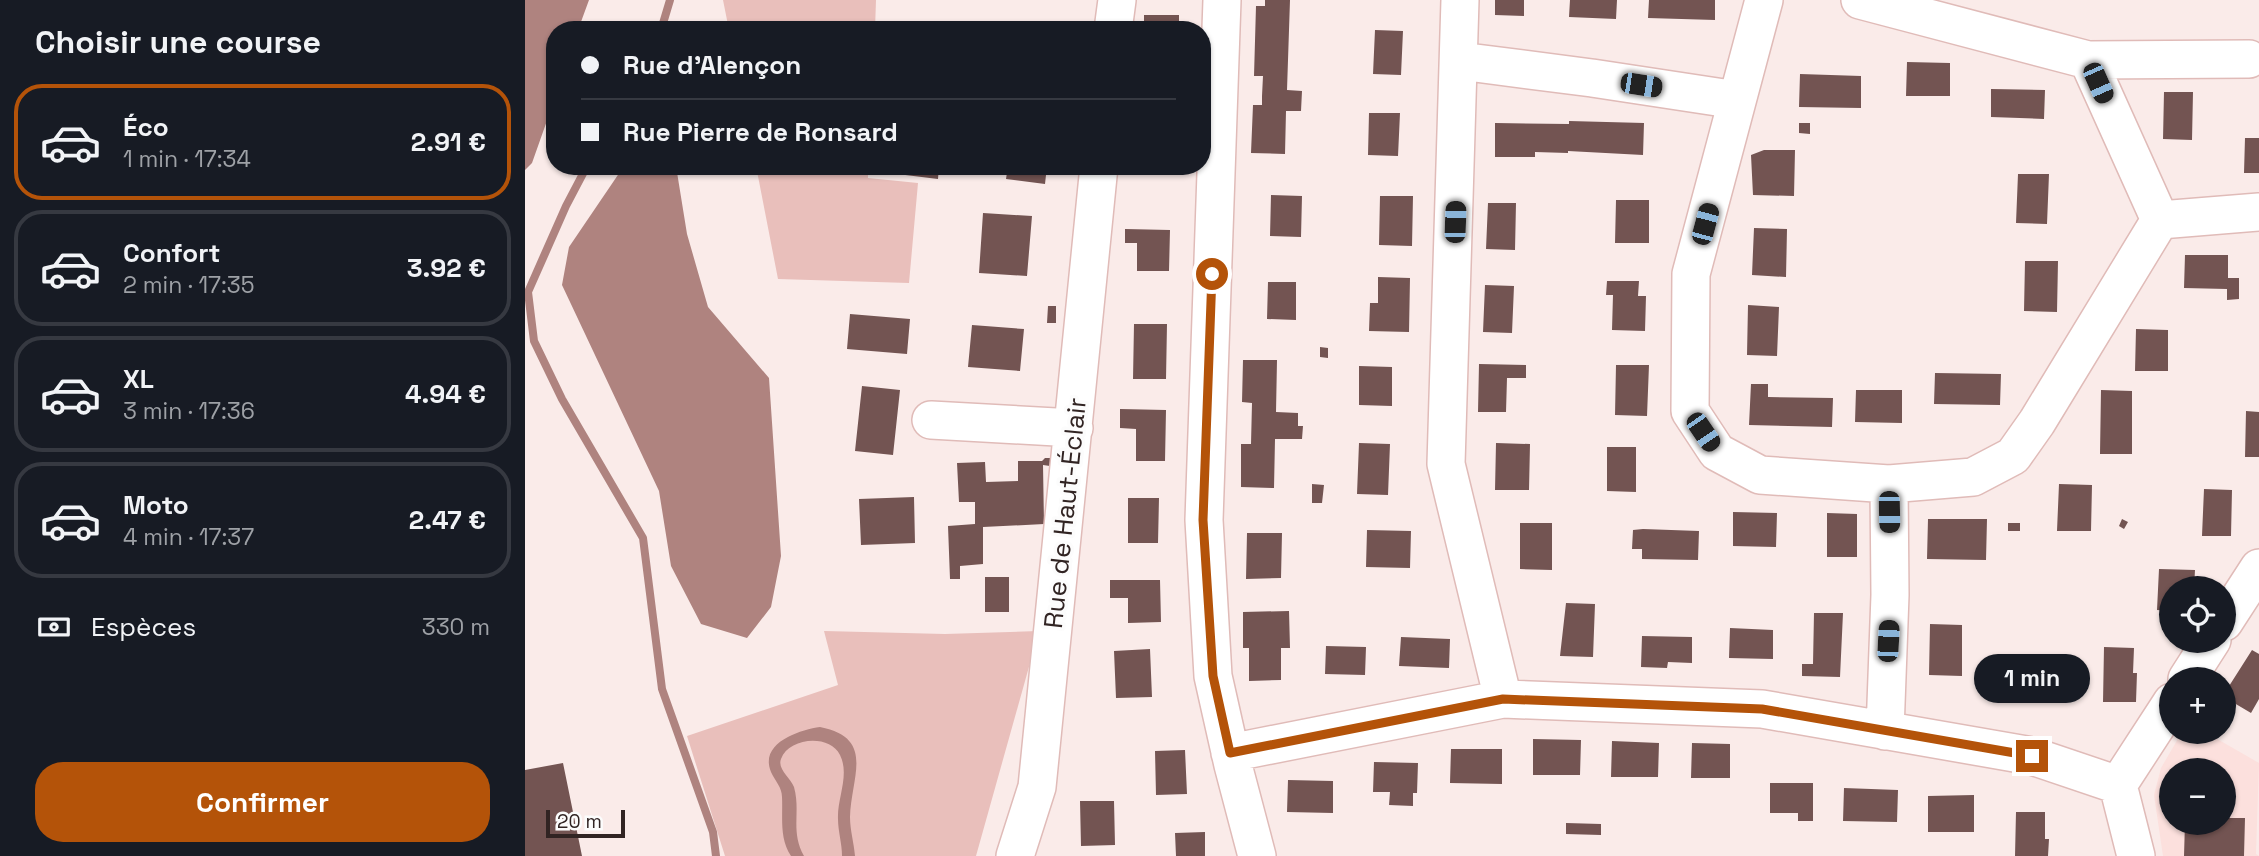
<!DOCTYPE html>
<html lang="fr">
<head>
<meta charset="utf-8">
<style>
  :root { --surface:#171b24; --page:#242831; --text:#f1f3f6; --muted:#9ea1a6; --line:#363941; --accent:#b45309 }
  body { margin:0; font-family:"Space Grotesk",sans-serif; background:var(--page); color:var(--text); height:100vh; display:flex; flex-direction:column; font-size:26px; white-space:nowrap }
  * { box-sizing:border-box; margin:0 }
  p { font-size:23px; color:var(--muted) }
  .icon { flex:none; width:38px; height:38px; fill:none; stroke:currentColor; stroke-width:2; stroke-linecap:round; stroke-linejoin:round }
  .map { position:relative; flex:1; overflow:hidden }
  .side { display:flex; flex-direction:column; background:var(--surface); width:525px }
  .side>* { flex:none }
  .top-card { position:absolute; left:21px; top:21px; width:665px; height:154px; border-radius:28px; box-shadow:0 2px 5px #0004; display:grid; align-content:center; height:154px; padding:0 35px; background:var(--surface) }
  .buttons { position:absolute; left:1634px; top:576px; display:grid; gap:14px }
  .buttons a { display:grid; place-items:center; width:77px; height:77px; border-radius:50%; background:var(--surface); box-shadow:0 2px 5px #0004; font-size:35px }
  .scale { position:absolute; left:21px; bottom:18px; width:79px; box-sizing:border-box; padding-left:7px; border:4px solid #312423; border-top:0; font-size:19px; line-height:24px; white-space:nowrap; color:#312423; -webkit-text-stroke:5px #fcfcfc; paint-order:stroke }
  .end { position:absolute; width:32px; height:32px; margin:-16px; border:9px solid #b45309; background:#fff; box-shadow:0 0 0 4px #fff }
  .from { border-radius:50% }
  .bubble { position:absolute; height:49px; border-radius:24px; background:var(--surface); box-shadow:0 2px 5px #0004; font-size:23px; font-weight:700; line-height:49px; text-align:center }
  .car { position:absolute; width:21px; height:42px; margin:-21px -10px; border-radius:9px; box-shadow:0 0 5px 2px #0007; background:linear-gradient(#222 24%,#8ab4d8 0 40%,#222 0 76%,#8ab4d8 0 86%,#222 0) }
  .top-card b { display:flex; align-items:center; gap:24px; height:66px; font-size:26px }
  .top-card b+b { border-top:2px solid var(--line) }
  .top-card i { width:18px; height:18px; background:var(--text) }
  ul { padding:0; list-style:none }
  li { display:flex; align-items:center; gap:21px; height:116px; margin:0 14px 10px; padding:0 21px; border:4px solid var(--line); border-radius:28px }
  li div { flex:1 }
  li b { display:block; font-size:26px }
  li em { font-style:normal; font-weight:700 }
  li.on { border-color:var(--accent) }
  li>.icon { width:63px; height:63px; stroke-width:1.5 }
  h2 { padding:0 35px; font-size:32px; line-height:84px }
  .pay { display:flex; align-items:center; gap:18px; height:77px; padding:0 35px; font-size:26px }
  .pay p { margin-inline-start:auto }
  .cta { display:flex; gap:14px; margin-top:auto; padding:14px 35px }
  .cta a { flex:1; height:80px; border-radius:28px; background:var(--accent); color:#fff; font-size:28px; font-weight:700; line-height:80px; text-align:center }
  main { display:flex; flex:1; min-height:0 }
  .map>svg:first-child { display:block }
  .built { fill:#fce0dd; fill-rule:evenodd }
  .green { fill:#e9bfbb }
  .water { fill:#af837f }
  .lines { fill:none; stroke-linecap:round; stroke-linejoin:round }
  .stream { stroke:#af837f; stroke-width:8 }
  .building { fill:#735452 }
  .minor-casing { stroke:#e0bbb8; stroke-width:40 }
  .minor { stroke:#fff; stroke-width:37 }
  .route { stroke:#b45309; stroke-width:9 }
  .labels { text-anchor:middle; stroke-width:7; stroke-linejoin:round; paint-order:stroke }
  .street-label { font-size:26px; fill:#312423; stroke:#fcfcfc }
</style>
</head>
<body>
<main>
<section class="side">
<h2>Choisir une course</h2>
<ul>
<li class="on"><svg class="icon" aria-label="car" viewBox="0 0 24 24"><path d="M5 17H2v-5l4-1 3-4h7l3 4 3 1v5h-3M9 17h6M6 11h13"/><circle cx="7" cy="17" r="2"/><circle cx="17" cy="17" r="2"/></svg><div><b>Éco</b><p>1 min · 17:34</p></div><em>2.91 €</em></li>
<li><svg class="icon" aria-label="car" viewBox="0 0 24 24"><path d="M5 17H2v-5l4-1 3-4h7l3 4 3 1v5h-3M9 17h6M6 11h13"/><circle cx="7" cy="17" r="2"/><circle cx="17" cy="17" r="2"/></svg><div><b>Confort</b><p>2 min · 17:35</p></div><em>3.92 €</em></li>
<li><svg class="icon" aria-label="car" viewBox="0 0 24 24"><path d="M5 17H2v-5l4-1 3-4h7l3 4 3 1v5h-3M9 17h6M6 11h13"/><circle cx="7" cy="17" r="2"/><circle cx="17" cy="17" r="2"/></svg><div><b>XL</b><p>3 min · 17:36</p></div><em>4.94 €</em></li>
<li><svg class="icon" aria-label="car" viewBox="0 0 24 24"><path d="M5 17H2v-5l4-1 3-4h7l3 4 3 1v5h-3M9 17h6M6 11h13"/><circle cx="7" cy="17" r="2"/><circle cx="17" cy="17" r="2"/></svg><div><b>Moto</b><p>4 min · 17:37</p></div><em>2.47 €</em></li>
</ul>
<div class="pay"><svg class="icon" aria-label="cash" viewBox="0 0 24 24"><path d="M3 7h18v10H3z"/><circle cx="12" cy="12" r="2"/></svg>Espèces<p>330 m</p></div>
<div class="cta"><a>Confirmer</a></div>
</section>
<div class="map">
<svg width="1734" height="856" viewBox="0 0 1734 856">
  <rect width="100%" height="100%" fill="#faebe9"/>
  <path class="built" d="M1657,732h23l54,31 -3,91 3,2h-96l-9,-61 7,-27zM1647,770h52v52h-52z"/>
  <path class="green" d="M198,0h153l-1,30h-146z
    M231,166h112v12l50,5 -9,100 -131,-4z
    M299,631l121,3 94,-3 -63,225h-251l-38,-120 151,-51z"/>
  <path class="water" d="M0,0h64l-11,30h-23v68l-23,65 -7,7z
    M99,166h52l11,68 21,73 61,71 12,178 -10,51 -24,31 -46,-14 -30,-58 -12,-75 -97,-206 7,-38z
    M295,727c56,11 31,50 30,90 0,13 4,26 5,39h-13c0,-12 -4,-25 -4,-37 -1,-21 12,-44 2,-64 -10,-21 -51,-18 -59,4 -4,10 10,19 13,28 7,25 -4,44 10,69h-13c-12,-18 -8,-39 -9,-59 0,-10 -7,-16 -11,-25 -12,-29 28,-42 49,-45z"/>
  <g class="lines">
    <path class="stream" d="M136,30l9,-30
      M62,166l-21,40 -38,86 6,49 28,58 81,139 19,151 51,143 3,24"/>
  </g>
  <path class="building" d="M740,0h25l-3,90 15,1 -1,20h-15l-1,43 -34,-1 2,-48h9v-9l1,-20h-9l2,-70h9z
    M970,0h29v16l-29,-1z
    M1045,0h47l-1,19 -47,-2z
    M1124,0h66v20l-67,-2z
    M619,15h35v15h-35z
    M475,22l55,6v2h-56z
    M850,30l28,1 -2,44 -28,-1z
    M1382,62l43,1v33h-44z
    M1275,74l61,2v32l-62,-1z
    M1466,89l54,1 -1,29 -53,-2z
    M1639,92h29l-1,48 -29,-1z
    M844,113h31l-2,43 -30,-1z
    M1044,121l75,2 -1,32 -75,-4v2l-33,-1v5h-40v-34l74,1z
    M1274,123h11v11l-11,-1z
    M1720,138h14v35h-15z
    M1239,150h31l-1,46 -41,-1 -2,-40z
    M365,166h49l-1,13 -49,-6z
    M483,166h39l-2,18 -39,-5z
    M1493,174h31l-2,50 -31,-1z
    M746,195l31,1 -1,41 -31,-1z
    M855,196h33l-1,50 -33,-1z
    M1091,200h33v43h-34z
    M963,203h28l-1,47 -29,-1z
    M458,213l49,3 -5,60 -48,-3z
    M1229,228l33,1 -1,48 -34,-2z
    M600,229l45,1 -1,41h-32v-28h-12z
    M1660,255h43v23h11v21l-12,1v-11l-43,-1z
    M1500,261h33l-1,51 -33,-1z
    M853,277l32,1 -1,54 -40,-1 1,-28h8z
    M1082,281h32l-1,15h8l-1,35 -33,-1 1,-35h-7z
    M743,282h28v38l-29,-1z
    M960,285l29,1 -2,47 -29,-1z
    M1223,305l31,2 -2,49 -30,-1z
    M523,306h8v17h-9z
    M325,314l60,5 -3,35 -60,-5z
    M609,324h33l-1,55h-33z
    M447,325l52,4 -4,42 -52,-4z
    M1611,329l32,1v41h-33z
    M795,347l8,1v10l-8,-1z
    M718,360h34l-1,52 22,1v13h5l-1,13h-27l-1,49 -33,-1v-43h10l1,-41 -10,-1z
    M954,364l47,1v13h-19l-1,34h-28z
    M1091,365h33l-2,51 -32,-1z
    M834,366l33,1v39l-33,-1z
    M1410,373l66,1 -1,31 -66,-1z
    M1226,384h17v13l65,1 -1,29 -83,-2z
    M337,386l38,4 -7,65 -38,-4z
    M1331,390h46v33l-47,-1z
    M1576,390l31,1v63h-32z
    M595,409l46,1 -1,51h-29v-32l-16,-1z
    M1721,411l13,1v45h-14z
    M834,443l31,1 -2,51 -31,-1z
    M971,443l34,1 -1,46h-34z
    M1082,447h29v45l-29,-1z
    M520,458h6l-1,8 -7,-1 1,59 -61,3v37l-23,2v13h-10l-2,-53 27,-2v-22h-16l-2,-39 28,-1 1,20 32,-1v-20h24z
    M787,484l12,1 -2,18h-10z
    M1534,484l33,1 -1,46h-34z
    M1679,489l28,1 -1,46h-29z
    M389,497l1,46 -54,2 -2,-46z
    M603,498h31l-1,45h-30z
    M1208,512l44,1 -1,34 -43,-1z
    M1302,513l30,1v43h-30z
    M1403,519h59l-1,41 -59,-1z
    M1597,519l6,3 -4,7 -5,-3z
    M995,523h32v47l-32,-1z
    M1483,523h12v8h-12z
    M1118,529l56,2 -1,29 -56,-1v-10h-10l1,-19z
    M842,530l44,1 -1,37 -44,-1z
    M722,533h35l-1,45 -35,1z
    M1634,569l36,1 -1,18h-22v23l-15,-1z
    M460,577h24v35h-24z
    M585,580h50l1,42 -33,1v-25h-18z
    M1041,603l29,1 -2,53 -33,-1z
    M764,611l1,37h-9v32l-32,1v-33h-6v-36z
    M1289,613h29l-3,64 -38,-1v-12h11z
    M1405,624l32,1v51l-33,-1z
    M1205,628l43,2v29l-44,-1z
    M1117,636l50,1v26l-24,-1 -1,6 -26,-1z
    M876,637l49,2 -1,29 -50,-2z
    M801,646l40,1 -1,28 -40,-1z
    M1579,647l30,1 -1,25h4l-1,29h-33z
    M625,649l2,48 -36,1 -2,-47z
    M1727,650l7,4v45l-8,14 -27,-16v-3z
    M1486,655l55,1v29h-26v3h-29z
    M1008,739l48,1 -1,35h-47z
    M1087,741l47,2 -1,34h-47z
    M1167,743l38,1v34h-39z
    M926,749h51v35l-52,-1z
    M660,750l2,44 -31,1 -1,-44z
    M849,762l44,1 -1,30h-4v13l-24,-1 1,-13h-17z
    M38,763l19,93h-57v-86z
    M763,780l45,1v32l-46,-1z
    M1245,783h43v38h-15v-8h-28z
    M1319,788l54,2 -1,32 -54,-1z
    M1449,795v37h-46v-36z
    M555,801h34l1,44 -34,1z
    M1491,812h29v27h4l-1,17h-33z
    M1699,818h21l-1,38h-60l1,-34h39z
    M1041,823l35,1v11l-35,-1z
    M680,832v24h-29l-1,-23z"/>
  <g class="lines">
    <defs>
      <path id="minor" d="M697,0l-18,520 9,156 20,89 24,91
        M935,0l-14,464 57,235
        M1239,0l-73,274 -1,137 27,41 43,23 129,9 84,-7 40,-21 24,-34 123,-202 -72,-160
        M1335,0l228,60 161,-1
        M588,30l4,-30
        M935,61l132,17 145,22
        M1635,220l99,-8
        M406,420l143,8
        M1699,622l35,-54
        M1662,679l25,-39
        M1360,731l5,-136 -1,-111
        M705,753l273,-54 259,10 270,47 86,29 18,71
        M1593,785l54,-83
        M490,856l22,-69 62,-621"/>
    </defs>
    <use href="#minor" class="minor-casing"/>
    <use href="#minor" class="minor"/>
  </g>
  <g class="lines">
    <path class="route" d="M687,274l-9,246 10,156 17,77 273,-54 259,10 270,47"/>
  </g>
  <g class="labels">
    <g class="street-label">
      <text transform="translate(540 513) rotate(-84)" y="9">Rue de Haut-Éclair</text>
    </g>
  </g>
</svg>
<div class="buttons">
<a><svg class="icon" aria-label="locate" viewBox="0 0 24 24"><circle cx="12" cy="12" r="6"/><path d="M12 2v4M12 18v4M2 12h4M18 12h4"/></svg></a>
<a>+</a>
<a>−</a>
</div>
<div class="scale">20 m</div>
<i class="end from" style="left:687px;top:274px"></i>
<i class="end" style="left:1507px;top:756px"></i>
<div class="bubble" style="left:1449px;top:654px;width:116px">1 min</div>
<i class="car" style="left:1573px;top:83px;rotate:156deg"></i>
<i class="car" style="left:1116px;top:85px;rotate:99deg"></i>
<i class="car" style="left:930px;top:222px;rotate:2deg"></i>
<i class="car" style="left:1180px;top:224px;rotate:15deg"></i>
<i class="car" style="left:1178px;top:432px;rotate:146deg"></i>
<i class="car" style="left:1364px;top:512px;rotate:179deg"></i>
<i class="car" style="left:1363px;top:641px;rotate:3deg"></i>
<div class="top-card">
<b><i class="from"></i>Rue d'Alençon</b>
<b><i></i>Rue Pierre de Ronsard</b>
</div>
</div>
</main>
</body>
</html>
